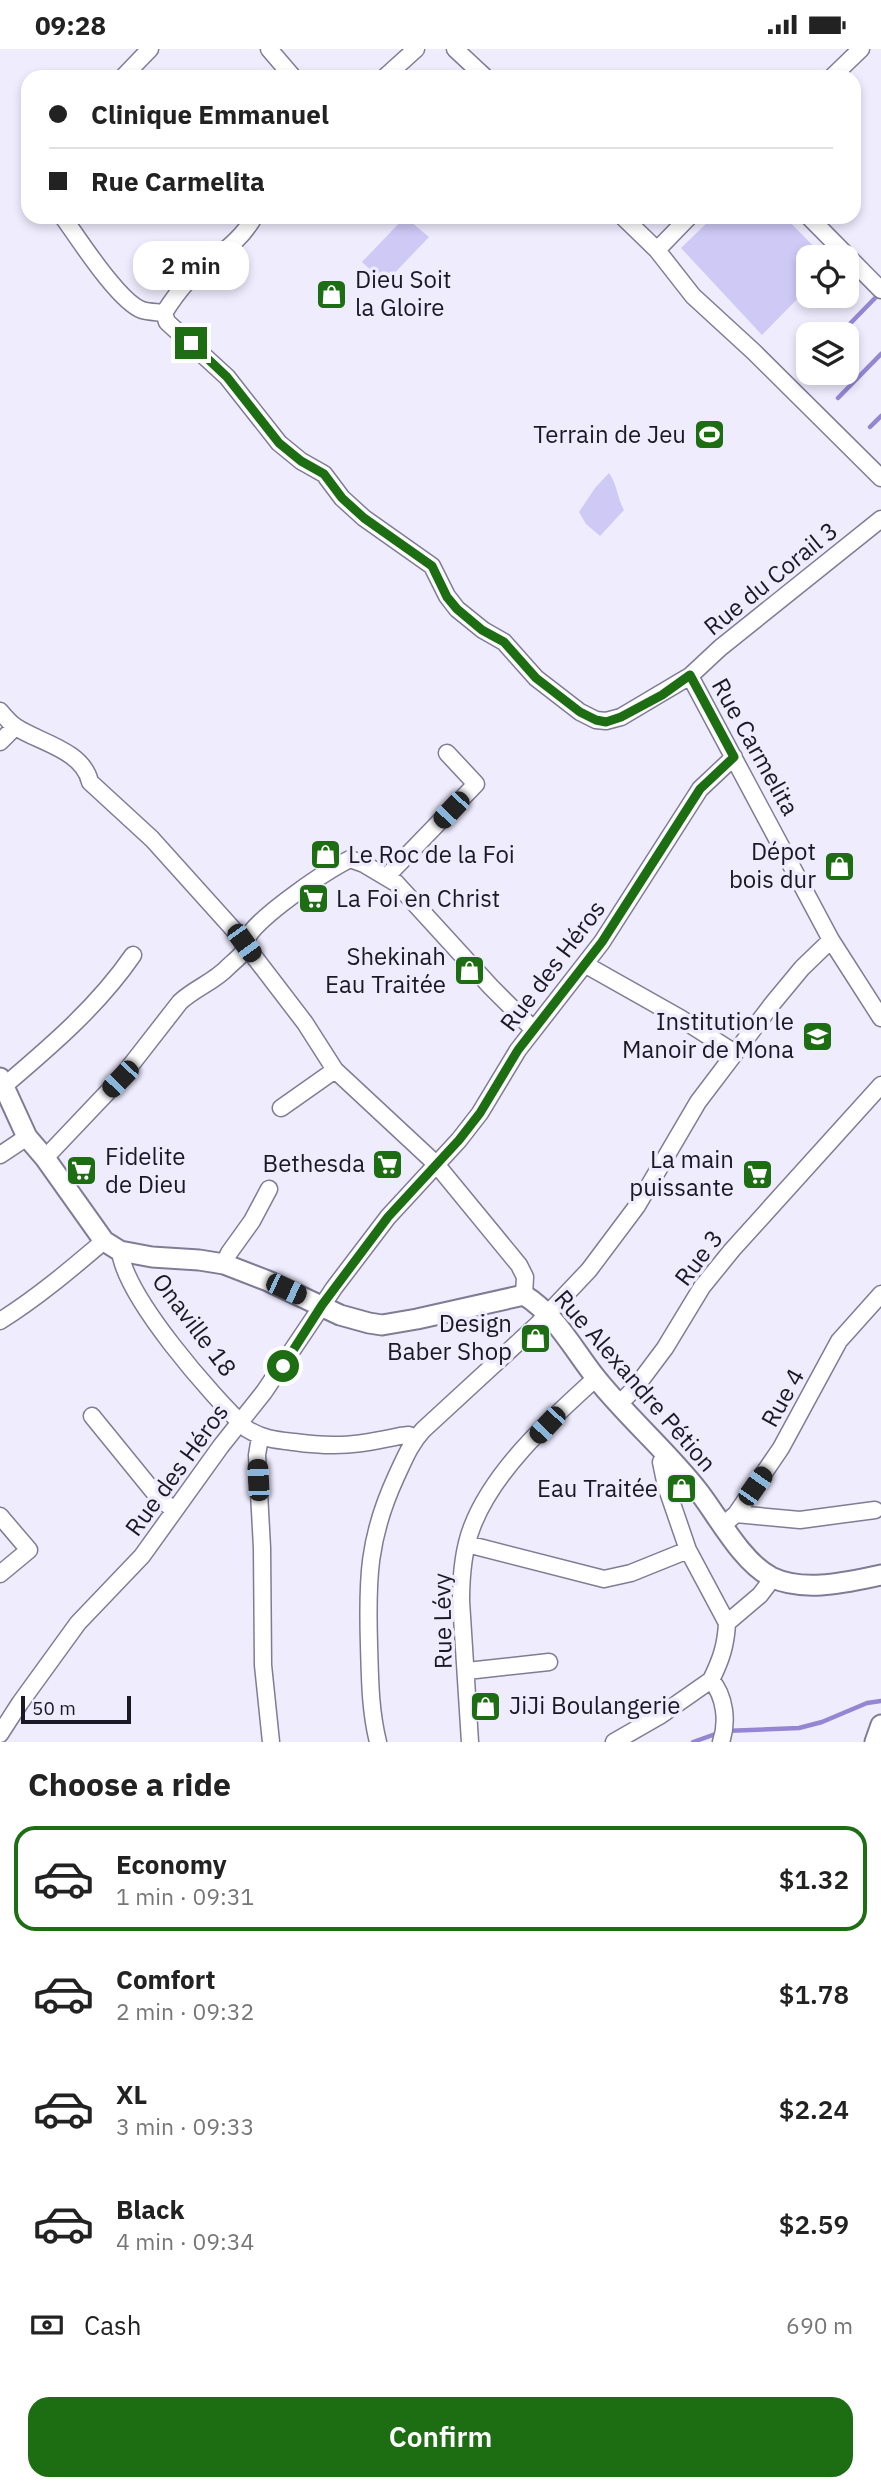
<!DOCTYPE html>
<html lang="en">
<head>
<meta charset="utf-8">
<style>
  :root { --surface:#fff; --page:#f2f2f2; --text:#222; --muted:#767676; --line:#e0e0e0; --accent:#1d6d13 }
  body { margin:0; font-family:"IBM Plex Sans",sans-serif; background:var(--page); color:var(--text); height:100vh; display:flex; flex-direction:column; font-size:26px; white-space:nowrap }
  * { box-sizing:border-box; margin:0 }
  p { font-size:23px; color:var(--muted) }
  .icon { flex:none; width:38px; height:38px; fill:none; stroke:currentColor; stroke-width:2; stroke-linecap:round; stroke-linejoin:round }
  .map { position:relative; height:1693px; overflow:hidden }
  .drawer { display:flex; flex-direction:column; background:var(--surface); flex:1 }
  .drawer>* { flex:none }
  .hud { position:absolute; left:21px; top:21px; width:840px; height:154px; border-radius:21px; box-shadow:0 4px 10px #0003; display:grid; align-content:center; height:154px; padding:0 28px; background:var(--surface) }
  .tools { position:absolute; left:796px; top:196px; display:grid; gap:14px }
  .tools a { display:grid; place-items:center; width:63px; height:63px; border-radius:14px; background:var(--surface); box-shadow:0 4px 10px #0003; font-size:35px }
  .scale { position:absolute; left:21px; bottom:18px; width:110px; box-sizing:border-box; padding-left:7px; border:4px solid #1b1924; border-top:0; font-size:19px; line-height:24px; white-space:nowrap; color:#1b1924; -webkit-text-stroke:5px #efecfe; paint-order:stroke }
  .end { position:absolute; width:32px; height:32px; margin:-16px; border:9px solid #1d6d13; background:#fff; box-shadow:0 0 0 4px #fff }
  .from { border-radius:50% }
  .bubble { position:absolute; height:49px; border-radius:21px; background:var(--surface); box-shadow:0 4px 10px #0003; font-size:23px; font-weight:600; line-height:49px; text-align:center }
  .car { position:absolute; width:21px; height:42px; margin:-21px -10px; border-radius:9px; box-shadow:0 0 5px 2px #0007; background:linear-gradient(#222 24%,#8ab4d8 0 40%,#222 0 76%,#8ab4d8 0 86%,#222 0) }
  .hud b { display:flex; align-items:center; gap:24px; height:66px; font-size:26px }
  .hud b+b { border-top:2px solid var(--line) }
  .hud i { width:18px; height:18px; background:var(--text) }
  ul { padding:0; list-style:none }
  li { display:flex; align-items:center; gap:21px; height:105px; margin:0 14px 10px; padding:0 14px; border:4px solid transparent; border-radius:21px }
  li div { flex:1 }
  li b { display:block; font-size:26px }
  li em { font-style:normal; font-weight:600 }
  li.on { border-color:var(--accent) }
  li>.icon { width:63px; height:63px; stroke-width:1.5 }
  h2 { padding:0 28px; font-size:32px; line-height:84px }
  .pay { display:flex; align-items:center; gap:18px; height:77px; padding:0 28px; font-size:26px }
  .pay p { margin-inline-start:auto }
  .primary-button { display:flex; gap:14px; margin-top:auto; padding:14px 28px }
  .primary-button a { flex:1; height:80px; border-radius:21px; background:var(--accent); color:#fff; font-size:28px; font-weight:600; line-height:80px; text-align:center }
  .status { display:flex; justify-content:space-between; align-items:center; height:49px; padding:0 35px; background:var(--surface); direction:ltr }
  .status svg { height:19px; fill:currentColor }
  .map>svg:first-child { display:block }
  .green { fill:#cfc9f6 }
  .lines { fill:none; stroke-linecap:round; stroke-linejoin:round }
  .stream { stroke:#9586d4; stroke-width:4.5 }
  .minor-casing { stroke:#807c96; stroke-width:19 }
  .tertiary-casing { stroke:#807c96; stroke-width:23 }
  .minor { stroke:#fff; stroke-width:16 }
  .tertiary { stroke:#fff; stroke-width:19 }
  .route { stroke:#1d6d13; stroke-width:9 }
  .labels { text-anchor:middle; stroke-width:7; stroke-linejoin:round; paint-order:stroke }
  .poi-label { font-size:24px; fill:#1b1924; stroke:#efecfe; text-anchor:end }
  .street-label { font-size:24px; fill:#1b1924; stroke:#efecfe }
</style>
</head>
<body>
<div class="status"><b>09:28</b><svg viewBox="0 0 49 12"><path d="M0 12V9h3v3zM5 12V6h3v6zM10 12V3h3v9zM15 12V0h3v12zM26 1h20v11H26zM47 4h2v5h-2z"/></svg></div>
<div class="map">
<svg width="881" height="1693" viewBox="0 0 881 1693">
  <rect width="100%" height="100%" fill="#efecfe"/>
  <path class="green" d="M405,168l24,20 -44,46 -23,-21z
    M713,168h72l39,40h-16v31l-46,47 -81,-87z
    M609,424c8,11 8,24 15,37l-24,26 -14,-12 -7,-12 16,-24z"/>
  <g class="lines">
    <path class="stream" d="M840,285l37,-38
      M808,319v-1
      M838,349l43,-44
      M870,378l11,-11
      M693,1693l31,-11 75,-3 23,-6 45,-19 14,-2"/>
    <defs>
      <path id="minor" d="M269,0l24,28
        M455,0l30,28
        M123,28l27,-28
        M385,28l31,-28
        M832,28l29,-28
        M63,168c15,21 56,85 79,93 6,2 15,2 22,3
        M623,168l34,33 36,46 61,56 127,126
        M809,168l72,73
        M657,201l32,-33
        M164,264l3,9 60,55 52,66 22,18 23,13 18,24 22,20 68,48 15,30 10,13 26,21 21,12 32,36 44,34 16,8 10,1 15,-4 69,-41 141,264 50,78
        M164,264c7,-11 14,-21 23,-31 22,-22 52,-37 67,-65
        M690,627l30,-28 161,-129
        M0,662c5,6 10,12 16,16 22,15 67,23 74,55l62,57 81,90 72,94 30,47 101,94 83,101 6,12 -1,18
        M0,693l15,-15
        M387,827l89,-92 -29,-31
        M586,916l94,53 55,35
        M4,1037c47,-40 94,-80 129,-131
        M281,1059l54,-38
        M0,1106l27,-18
        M45,1109l75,-79 60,-77c15,-14 34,-20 48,-35 4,-4 12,-10 15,-15 3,-7 3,-14 8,-20 18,-22 73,-60 99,-73l14,5 32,19 95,104 42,42
        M120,1202c5,46 91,144 127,178 16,10 29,11 47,13 43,6 64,3 106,-6l9,-1 7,3
        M224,1215l5,-11 23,-32 17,-32
        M0,1272c37,-23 71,-52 104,-80
        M619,1355l16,-16 30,-40 37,-61 30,-37 149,-165
        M92,1367l61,75 21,20
        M260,1388l-3,18 5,93 1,117 8,77
        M666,1406l-5,7 5,24 22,64 39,73
        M736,1465l64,6 75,-10
        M0,1467l29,34 -29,24
        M723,1476l13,-11 45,-66 58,-107 42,-47
        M467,1495l137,35 27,-6 57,-23
        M467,1622l82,-9
        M0,1685l20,-31 58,-80 64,-67 79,-110 43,-54 70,-104 54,-71 71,-77 21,-27 38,-63 84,-108 98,-153 34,-32
        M378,1693c-8,-32 -8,-64 -9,-97 -2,-66 -1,-107 27,-168 8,-17 14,-33 27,-47l114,-105 52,-55 48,-64 61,-104 75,-99 29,-35 29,-28
        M470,1693l-9,-141c0,-25 2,-51 11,-74 22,-58 80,-109 124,-149
        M614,1693l47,-27 50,-35
        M721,1693c7,-20 4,-46 -10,-62 10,-20 15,-35 16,-57l33,-28 13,-17"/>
      <path id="tertiary" d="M0,1029l27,59 18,21 59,83 16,10 32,6 47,3 25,4 44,17 72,34 29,8 13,2 35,-6 107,-24c32,20 49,54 72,83 32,40 72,74 103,114 20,26 43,70 72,85 33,16 76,5 110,-2
        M875,1693l6,-17"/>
    </defs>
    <use href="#minor" class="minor-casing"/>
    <use href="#tertiary" class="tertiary-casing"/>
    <use href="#minor" class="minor"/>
    <use href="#tertiary" class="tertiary"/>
  </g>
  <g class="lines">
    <path class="route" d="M191,294l36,34 52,66 22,18 23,13 18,24 22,20 68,48 15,31 10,12 25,21 22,12 32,36 44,34 16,8 10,2 15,-5 41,-22 28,-20 44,82 -34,32 -98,153 -84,108 -38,63 -21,27 -71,77 -66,88 -39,61"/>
  </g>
  <defs>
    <symbol id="shop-square" viewBox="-11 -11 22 22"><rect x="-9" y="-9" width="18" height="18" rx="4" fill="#1d6d13" stroke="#efecfe"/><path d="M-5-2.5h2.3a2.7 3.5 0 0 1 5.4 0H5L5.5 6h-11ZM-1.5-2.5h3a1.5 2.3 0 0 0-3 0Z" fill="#fff"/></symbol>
    <symbol id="stadium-square" viewBox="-11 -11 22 22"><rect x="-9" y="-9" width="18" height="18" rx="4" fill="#1d6d13" stroke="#efecfe"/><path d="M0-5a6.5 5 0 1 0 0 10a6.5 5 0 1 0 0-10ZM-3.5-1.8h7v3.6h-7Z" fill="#fff"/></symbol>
    <symbol id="supermarket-square" viewBox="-11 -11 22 22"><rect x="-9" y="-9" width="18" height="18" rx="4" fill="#1d6d13" stroke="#efecfe"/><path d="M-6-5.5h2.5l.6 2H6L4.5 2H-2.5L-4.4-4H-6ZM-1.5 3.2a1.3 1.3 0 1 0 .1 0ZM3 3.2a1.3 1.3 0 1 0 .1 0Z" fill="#fff"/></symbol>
    <symbol id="school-square" viewBox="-11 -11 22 22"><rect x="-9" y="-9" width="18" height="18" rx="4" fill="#1d6d13" stroke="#efecfe"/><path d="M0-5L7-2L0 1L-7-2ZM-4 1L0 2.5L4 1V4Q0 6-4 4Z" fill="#fff"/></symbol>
  </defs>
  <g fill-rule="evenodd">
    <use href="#shop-square" x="314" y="228" width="35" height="35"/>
    <use href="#stadium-square" x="692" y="368" width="35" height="35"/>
    <use href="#shop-square" x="308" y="788" width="35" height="35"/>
    <use href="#shop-square" x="822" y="800" width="35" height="35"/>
    <use href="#supermarket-square" x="296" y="832" width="35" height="35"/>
    <use href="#shop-square" x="452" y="904" width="35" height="35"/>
    <use href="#school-square" x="800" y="970" width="35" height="35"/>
    <use href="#supermarket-square" x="370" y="1098" width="35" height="35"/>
    <use href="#supermarket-square" x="64" y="1104" width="35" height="35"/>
    <use href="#supermarket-square" x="740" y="1108" width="35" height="35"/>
    <use href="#shop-square" x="518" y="1272" width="35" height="35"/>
    <use href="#shop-square" x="664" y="1422" width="35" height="35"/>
    <use href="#shop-square" x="468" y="1640" width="35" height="35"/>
  </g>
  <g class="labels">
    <g class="poi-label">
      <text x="355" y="239" text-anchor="start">Dieu Soit<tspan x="355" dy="28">la Gloire</tspan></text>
      <text x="686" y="394">Terrain de Jeu</text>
      <text x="816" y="811">Dépot<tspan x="816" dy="28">bois dur</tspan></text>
      <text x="348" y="814" text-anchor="start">Le Roc de la Foi</text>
      <text x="336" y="858" text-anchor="start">La Foi en Christ</text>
      <text x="446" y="916">Shekinah<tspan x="446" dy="28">Eau Traitée</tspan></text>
      <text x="794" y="981">Institution le<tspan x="794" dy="28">Manoir de Mona</tspan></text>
      <text x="105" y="1116" text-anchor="start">Fidelite<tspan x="105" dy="28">de Dieu</tspan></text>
      <text x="734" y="1119">La main<tspan x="734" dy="28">puissante</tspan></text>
      <text x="365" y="1123">Bethesda</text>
      <text x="512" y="1283">Design<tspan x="512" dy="28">Baber Shop</tspan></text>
      <text x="658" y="1448">Eau Traitée</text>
      <text x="509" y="1665" text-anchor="start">JiJi Boulangerie</text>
    </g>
    <g class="street-label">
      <text transform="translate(771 530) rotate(-39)" y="8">Rue du Corail 3</text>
      <text transform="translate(755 698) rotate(61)" y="8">Rue Carmelita</text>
      <text transform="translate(553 917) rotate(-53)" y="8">Rue des Héros</text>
      <text transform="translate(699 1209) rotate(-53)" y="8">Rue 3</text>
      <text transform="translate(194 1276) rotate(53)" y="8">Onaville 18</text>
      <text transform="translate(635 1332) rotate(49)" y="8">Rue Alexandre Pétion</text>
      <text transform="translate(783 1349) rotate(-61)" y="8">Rue 4</text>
      <text transform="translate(177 1421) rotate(-54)" y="8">Rue des Héros</text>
      <text transform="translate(443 1572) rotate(-91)" y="8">Rue Lévy</text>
    </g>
  </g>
</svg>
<div class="tools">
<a><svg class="icon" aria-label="locate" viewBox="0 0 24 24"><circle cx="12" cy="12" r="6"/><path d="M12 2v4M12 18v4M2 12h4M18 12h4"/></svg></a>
<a><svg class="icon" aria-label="layers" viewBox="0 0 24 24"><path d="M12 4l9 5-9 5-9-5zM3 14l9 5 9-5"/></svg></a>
</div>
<div class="scale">50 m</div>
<i class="end from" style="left:283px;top:1317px"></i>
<i class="end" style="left:191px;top:294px"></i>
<div class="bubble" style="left:133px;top:192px;width:116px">2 min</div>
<i class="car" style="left:451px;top:761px;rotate:223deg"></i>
<i class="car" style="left:244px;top:894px;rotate:144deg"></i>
<i class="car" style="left:120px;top:1030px;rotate:224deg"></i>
<i class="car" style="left:286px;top:1240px;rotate:115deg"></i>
<i class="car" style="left:547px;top:1376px;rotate:223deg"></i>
<i class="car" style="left:258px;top:1431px;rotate:357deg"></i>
<i class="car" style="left:755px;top:1437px;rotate:35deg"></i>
<div class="hud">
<b><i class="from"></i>Clinique Emmanuel</b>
<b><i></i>Rue Carmelita</b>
</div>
</div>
<section class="drawer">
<h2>Choose a ride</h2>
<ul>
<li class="on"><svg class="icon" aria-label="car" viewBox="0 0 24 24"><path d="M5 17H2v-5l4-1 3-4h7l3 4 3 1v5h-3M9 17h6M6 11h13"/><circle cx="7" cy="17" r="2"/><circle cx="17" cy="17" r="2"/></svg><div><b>Economy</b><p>1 min · 09:31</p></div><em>$1.32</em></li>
<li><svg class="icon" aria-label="car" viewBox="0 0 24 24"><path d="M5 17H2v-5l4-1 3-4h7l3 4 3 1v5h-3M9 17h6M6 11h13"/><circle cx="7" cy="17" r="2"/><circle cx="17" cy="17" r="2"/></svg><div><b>Comfort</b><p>2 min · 09:32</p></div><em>$1.78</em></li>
<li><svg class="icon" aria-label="car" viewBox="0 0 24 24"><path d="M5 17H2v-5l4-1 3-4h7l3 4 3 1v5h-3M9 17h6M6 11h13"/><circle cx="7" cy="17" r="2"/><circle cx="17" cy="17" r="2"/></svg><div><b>XL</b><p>3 min · 09:33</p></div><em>$2.24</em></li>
<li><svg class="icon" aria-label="car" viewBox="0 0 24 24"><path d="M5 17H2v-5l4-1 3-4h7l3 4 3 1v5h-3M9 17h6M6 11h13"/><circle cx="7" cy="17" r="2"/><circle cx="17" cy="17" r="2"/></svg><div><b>Black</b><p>4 min · 09:34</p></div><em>$2.59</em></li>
</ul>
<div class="pay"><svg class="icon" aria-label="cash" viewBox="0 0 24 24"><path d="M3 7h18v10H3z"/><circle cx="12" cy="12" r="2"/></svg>Cash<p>690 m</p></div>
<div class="primary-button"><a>Confirm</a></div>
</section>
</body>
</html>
